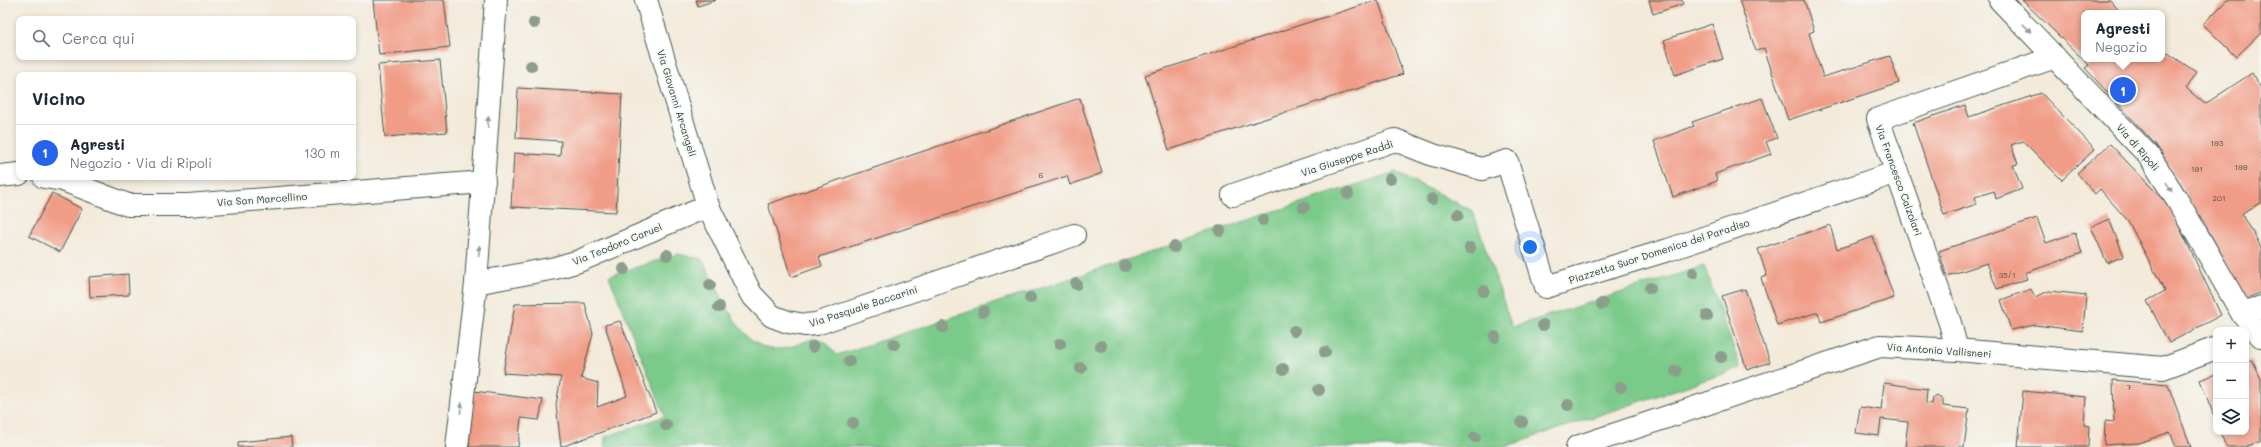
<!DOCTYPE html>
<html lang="it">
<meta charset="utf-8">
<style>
:root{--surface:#fff;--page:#f6f6f7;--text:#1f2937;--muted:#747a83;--line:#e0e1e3;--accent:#2563eb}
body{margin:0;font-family:Mali,sans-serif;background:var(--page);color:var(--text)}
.controls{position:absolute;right:12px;bottom:12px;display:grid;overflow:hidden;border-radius:8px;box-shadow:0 2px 6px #0003}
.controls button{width:36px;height:36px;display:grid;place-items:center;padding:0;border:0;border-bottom:1px solid var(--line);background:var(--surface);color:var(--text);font:20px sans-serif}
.you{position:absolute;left:1530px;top:247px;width:14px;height:14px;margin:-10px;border:3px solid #fff;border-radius:50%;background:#1a73e8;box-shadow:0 0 0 6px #1a73e833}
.badge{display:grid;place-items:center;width:26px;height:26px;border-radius:50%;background:var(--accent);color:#fff;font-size:13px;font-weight:700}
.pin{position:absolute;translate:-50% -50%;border:2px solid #fff;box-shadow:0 1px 4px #0006}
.popup{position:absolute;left:2081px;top:10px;width:84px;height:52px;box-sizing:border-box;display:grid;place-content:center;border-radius:8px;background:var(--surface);filter:drop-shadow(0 1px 3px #0005);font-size:13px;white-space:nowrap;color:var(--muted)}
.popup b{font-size:15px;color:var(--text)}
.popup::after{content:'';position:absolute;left:50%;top:100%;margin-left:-8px;border:8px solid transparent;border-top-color:var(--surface)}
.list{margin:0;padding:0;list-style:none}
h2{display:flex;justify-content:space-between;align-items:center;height:52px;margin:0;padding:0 16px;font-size:17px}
h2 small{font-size:13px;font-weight:400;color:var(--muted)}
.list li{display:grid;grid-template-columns:26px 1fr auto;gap:12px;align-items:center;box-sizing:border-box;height:56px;padding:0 16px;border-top:1px solid var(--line)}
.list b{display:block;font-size:15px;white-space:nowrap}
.list p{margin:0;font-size:13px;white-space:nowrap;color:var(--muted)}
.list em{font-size:13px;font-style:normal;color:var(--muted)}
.icon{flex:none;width:22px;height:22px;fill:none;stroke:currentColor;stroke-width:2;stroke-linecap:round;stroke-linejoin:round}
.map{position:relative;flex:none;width:2261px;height:447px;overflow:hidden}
.search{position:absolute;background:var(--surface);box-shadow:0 2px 6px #0003;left:16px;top:16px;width:340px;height:44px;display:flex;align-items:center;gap:10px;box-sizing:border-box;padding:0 14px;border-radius:8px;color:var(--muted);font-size:15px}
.panel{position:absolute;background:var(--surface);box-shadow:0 2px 6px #0003;left:16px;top:72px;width:340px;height:108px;border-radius:8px}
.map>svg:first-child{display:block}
.green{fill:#7aca8a;stroke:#4c845f}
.building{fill:#f19c87}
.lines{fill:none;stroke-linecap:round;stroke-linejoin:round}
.minor-casing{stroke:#3f574d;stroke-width:24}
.minor{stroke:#fff;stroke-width:22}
.tree{fill:#8b9e8b}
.oneway{fill:#8f9e9a}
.labels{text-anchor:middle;stroke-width:3.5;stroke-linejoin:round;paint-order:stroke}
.number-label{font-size:8px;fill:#545549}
.street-label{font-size:10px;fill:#1f3d34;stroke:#f6f6f2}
</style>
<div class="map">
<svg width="2261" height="447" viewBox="0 0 2261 447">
<rect width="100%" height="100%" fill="#f6f6f2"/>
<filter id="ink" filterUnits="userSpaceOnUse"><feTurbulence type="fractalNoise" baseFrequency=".025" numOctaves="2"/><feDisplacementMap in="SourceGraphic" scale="8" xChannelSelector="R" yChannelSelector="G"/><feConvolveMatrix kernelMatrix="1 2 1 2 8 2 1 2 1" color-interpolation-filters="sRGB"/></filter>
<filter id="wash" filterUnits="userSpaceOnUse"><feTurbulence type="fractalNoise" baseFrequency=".012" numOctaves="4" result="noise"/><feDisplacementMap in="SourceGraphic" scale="16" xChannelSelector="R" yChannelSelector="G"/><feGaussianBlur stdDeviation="0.9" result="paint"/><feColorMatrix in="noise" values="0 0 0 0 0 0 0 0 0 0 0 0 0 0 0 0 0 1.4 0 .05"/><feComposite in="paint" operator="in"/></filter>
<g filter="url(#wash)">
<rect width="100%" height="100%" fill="#f3eada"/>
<path class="green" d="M1395 172 1473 211 1512 327 1704 266 1741 368 1504 447H604L605 437 665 416 609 276 678 254 702 259C719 286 739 352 778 349 790 349 804 341 816 338L826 342 837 355Z"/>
<g id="blocks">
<g class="building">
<path d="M373 0H444L450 47 379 55Z"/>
<path d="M696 0H716L698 6Z"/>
<path d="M1378 0 1403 74 1169 150 1145 75Z"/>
<path d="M1649 0H1682L1683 4 1653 14Z"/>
<path d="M1739 0H1804L1814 31 1809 33 1823 77 1890 56 1899 83 1788 120 1764 48 1756 51Z"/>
<path d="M2022 0H2110L2121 13H2084V59H2162V49L2196 72 2186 88 2205 104 2252 73 2261 88V203L2242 213 2261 247V292L2246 299 2209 232 2156 145 2085 68 2089 65Z"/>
<path d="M2227 0H2261V33L2236 57 2203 24Z"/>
<path d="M1712 24 1723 59 1675 75 1664 40Z"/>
<path d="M440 60 447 132 385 137 378 65Z"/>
<path d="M518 88 622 94 616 212 511 207 514 153 560 156 561 141 516 138Z"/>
<path d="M2041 93 2095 149 2062 180 2023 141 2011 145 2018 164 2013 165 2022 189 1996 199 1994 191 1975 197 1977 204 1944 215 1913 123 1965 105 1969 117Z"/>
<path d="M1080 98 1102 173 1070 185 1067 176 819 257 822 266 791 277 768 204Z"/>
<path d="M1762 98 1777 138 1766 142 1771 154 1715 174 1717 181 1673 197 1654 141 1694 126 1692 122Z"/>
<path d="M2110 144 2170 207 2221 315 2169 343 2147 301 2165 291 2128 221 2100 189 2095 194 2077 173Z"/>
<path d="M52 193 82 209 60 252 29 236Z"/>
<path d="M2037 218 2046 243 2075 233 2082 253 2025 273 2027 279 1997 289 1987 263 1947 276 1939 251Z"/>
<path d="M2109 219 2124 256 2107 263 2091 227Z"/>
<path d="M1830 225 1837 249 1873 237 1894 298 1821 322 1818 312 1777 325 1761 278 1767 276 1758 249Z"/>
<path d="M128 274 129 295 90 297 89 277Z"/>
<path d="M1745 289 1770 362 1747 370 1722 296Z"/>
<path d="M2031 289 2035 297 2049 291 2086 295 2083 331 2035 325 2011 330 2001 300Z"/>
<path d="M585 303 593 334 581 378 598 383 597 407 627 396 605 325 620 321 656 412 561 447 556 405 561 377 503 373 515 304Z"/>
<path d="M2252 360 2261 379V441L2245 447H2226L2220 432H2246V362Z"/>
<path d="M2216 374V421L2200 380Z"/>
<path d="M2113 380 2168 385 2191 447H2176L2170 432 2139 443 2104 445 2105 421 2114 422Z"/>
<path d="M1884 383 1927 389 1926 403 1932 404 1933 397 1937 395 1943 399V406L1969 409 1964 447H1905L1908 422 1881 419 1879 436 1856 433 1860 407 1881 410Z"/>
<path d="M474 391 543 400 539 420 521 418 518 447H469Z"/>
<path d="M2023 391 2086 397 2084 425 2089 426 2088 447H2018Z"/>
<path d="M291 437 292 447H238V442Z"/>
</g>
</g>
</g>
<g filter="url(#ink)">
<use href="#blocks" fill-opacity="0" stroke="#3f574d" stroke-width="1"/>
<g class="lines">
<defs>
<g id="minor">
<path d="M646 0 708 206 751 294 772 316 788 322 805 325 816 324 1074 235"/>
<path d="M2000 0 2150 157 2179 203 2243 315 2261 336"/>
<path d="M0 176 19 174"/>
<path d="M44 177 63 180 128 205H188L484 182"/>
<path d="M1233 195 1395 140 1433 155 1482 169 1507 161 1546 287 1668 250 1897 172"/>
<path d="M476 283 555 268 579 261 708 206"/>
<path d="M2243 315 2261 307"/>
<path d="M1957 350 1950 323 1878 119 2055 57"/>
<path d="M457 447 476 283 496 0"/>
<path d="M1577 447 1880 346 1957 350 2163 368 2216 348"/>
</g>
</defs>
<use href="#minor" class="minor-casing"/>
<use href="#minor" class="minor"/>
</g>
<g class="tree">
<circle cx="534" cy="23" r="6"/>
<circle cx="531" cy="66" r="6"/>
<circle cx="1390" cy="179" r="6"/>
<circle cx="1348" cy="194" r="6"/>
<circle cx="1432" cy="199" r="6"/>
<circle cx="1304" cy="207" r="6"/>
<circle cx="1458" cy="215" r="6"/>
<circle cx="1263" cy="220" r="6"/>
<circle cx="1220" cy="231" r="6"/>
<circle cx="1174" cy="247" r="6"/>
<circle cx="1470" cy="248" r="6"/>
<circle cx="667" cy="255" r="6"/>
<circle cx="1125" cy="266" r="6"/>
<circle cx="624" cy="269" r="6"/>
<circle cx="1693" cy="273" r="6"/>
<circle cx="1076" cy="284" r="6"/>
<circle cx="710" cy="285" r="6"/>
<circle cx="1650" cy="288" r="6"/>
<circle cx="1484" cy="291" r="6"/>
<circle cx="1030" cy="298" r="6"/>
<circle cx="1602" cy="304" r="6"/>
<circle cx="719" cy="307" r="6"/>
<circle cx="983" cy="312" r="6"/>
<circle cx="1707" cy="316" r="6"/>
<circle cx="1543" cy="325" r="6"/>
<circle cx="943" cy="327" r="6"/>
<circle cx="1294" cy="331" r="6"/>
<circle cx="1495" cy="337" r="6"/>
<circle cx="894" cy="344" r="6"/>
<circle cx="1060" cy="344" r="6"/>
<circle cx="1101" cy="346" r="6"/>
<circle cx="813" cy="347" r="6"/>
<circle cx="1325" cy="352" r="6"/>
<circle cx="1721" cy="357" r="6"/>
<circle cx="849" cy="361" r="6"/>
<circle cx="1081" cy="368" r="6"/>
<circle cx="1283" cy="369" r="6"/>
<circle cx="1676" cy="371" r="6"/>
<circle cx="1621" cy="387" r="6"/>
<circle cx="1319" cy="390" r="6"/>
<circle cx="1568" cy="405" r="6"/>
<circle cx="1522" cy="422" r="6"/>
<circle cx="853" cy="423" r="6"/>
<circle cx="666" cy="425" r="6"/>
<circle cx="1475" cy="437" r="6"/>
</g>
<defs><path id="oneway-solid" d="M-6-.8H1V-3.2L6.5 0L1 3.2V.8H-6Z"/></defs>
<g class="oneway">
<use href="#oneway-solid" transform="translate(2027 28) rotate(46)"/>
<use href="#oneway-solid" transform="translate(488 122) rotate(-86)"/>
<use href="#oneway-solid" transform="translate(2169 187) rotate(59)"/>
<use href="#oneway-solid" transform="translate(479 251) rotate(-86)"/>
<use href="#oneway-solid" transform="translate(461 408) rotate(-83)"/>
</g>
</g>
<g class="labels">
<g class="number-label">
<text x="2217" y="146">193</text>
<text x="2241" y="170">199</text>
<text x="2197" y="172">191</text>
<text x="1041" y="178">6</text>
<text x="2219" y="201">201</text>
<text x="2007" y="278">35/1</text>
<text x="2129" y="390">7</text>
</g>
<g class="street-label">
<text transform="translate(677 103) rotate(73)" y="4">Via Giovanni Arcangeli</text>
<text transform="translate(2138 147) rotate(49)" y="4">Via di Ripoli</text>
<text transform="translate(1347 158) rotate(-18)" y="4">Via Giuseppe Raddi</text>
<text transform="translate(1899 180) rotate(70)" y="4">Via Francesco Calzolari</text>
<text transform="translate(262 199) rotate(-4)" y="4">Via San Marcellino</text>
<text transform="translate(617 244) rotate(-22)" y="4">Via Teodoro Caruel</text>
<text transform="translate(1659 251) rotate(-18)" y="4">Piazzetta Suor Domenica del Paradiso</text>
<text transform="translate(863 306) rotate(-18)" y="4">Via Pasquale Baccarini</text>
<text transform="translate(1939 350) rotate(4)" y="4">Via Antonio Vallisneri</text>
</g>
</g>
</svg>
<div class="controls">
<button>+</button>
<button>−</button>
<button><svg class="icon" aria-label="layers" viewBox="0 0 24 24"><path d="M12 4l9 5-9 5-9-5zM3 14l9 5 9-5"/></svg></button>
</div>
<div class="you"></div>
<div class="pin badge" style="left:2123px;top:90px">1</div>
<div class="popup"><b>Agresti</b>Negozio</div>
<div class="search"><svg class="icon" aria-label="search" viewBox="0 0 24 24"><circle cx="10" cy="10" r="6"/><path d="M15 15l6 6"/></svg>Cerca qui</div>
<section class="panel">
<h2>Vicino<small></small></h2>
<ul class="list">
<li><span class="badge">1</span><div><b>Agresti</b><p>Negozio · Via di Ripoli</p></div><em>130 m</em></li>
</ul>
</section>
</div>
